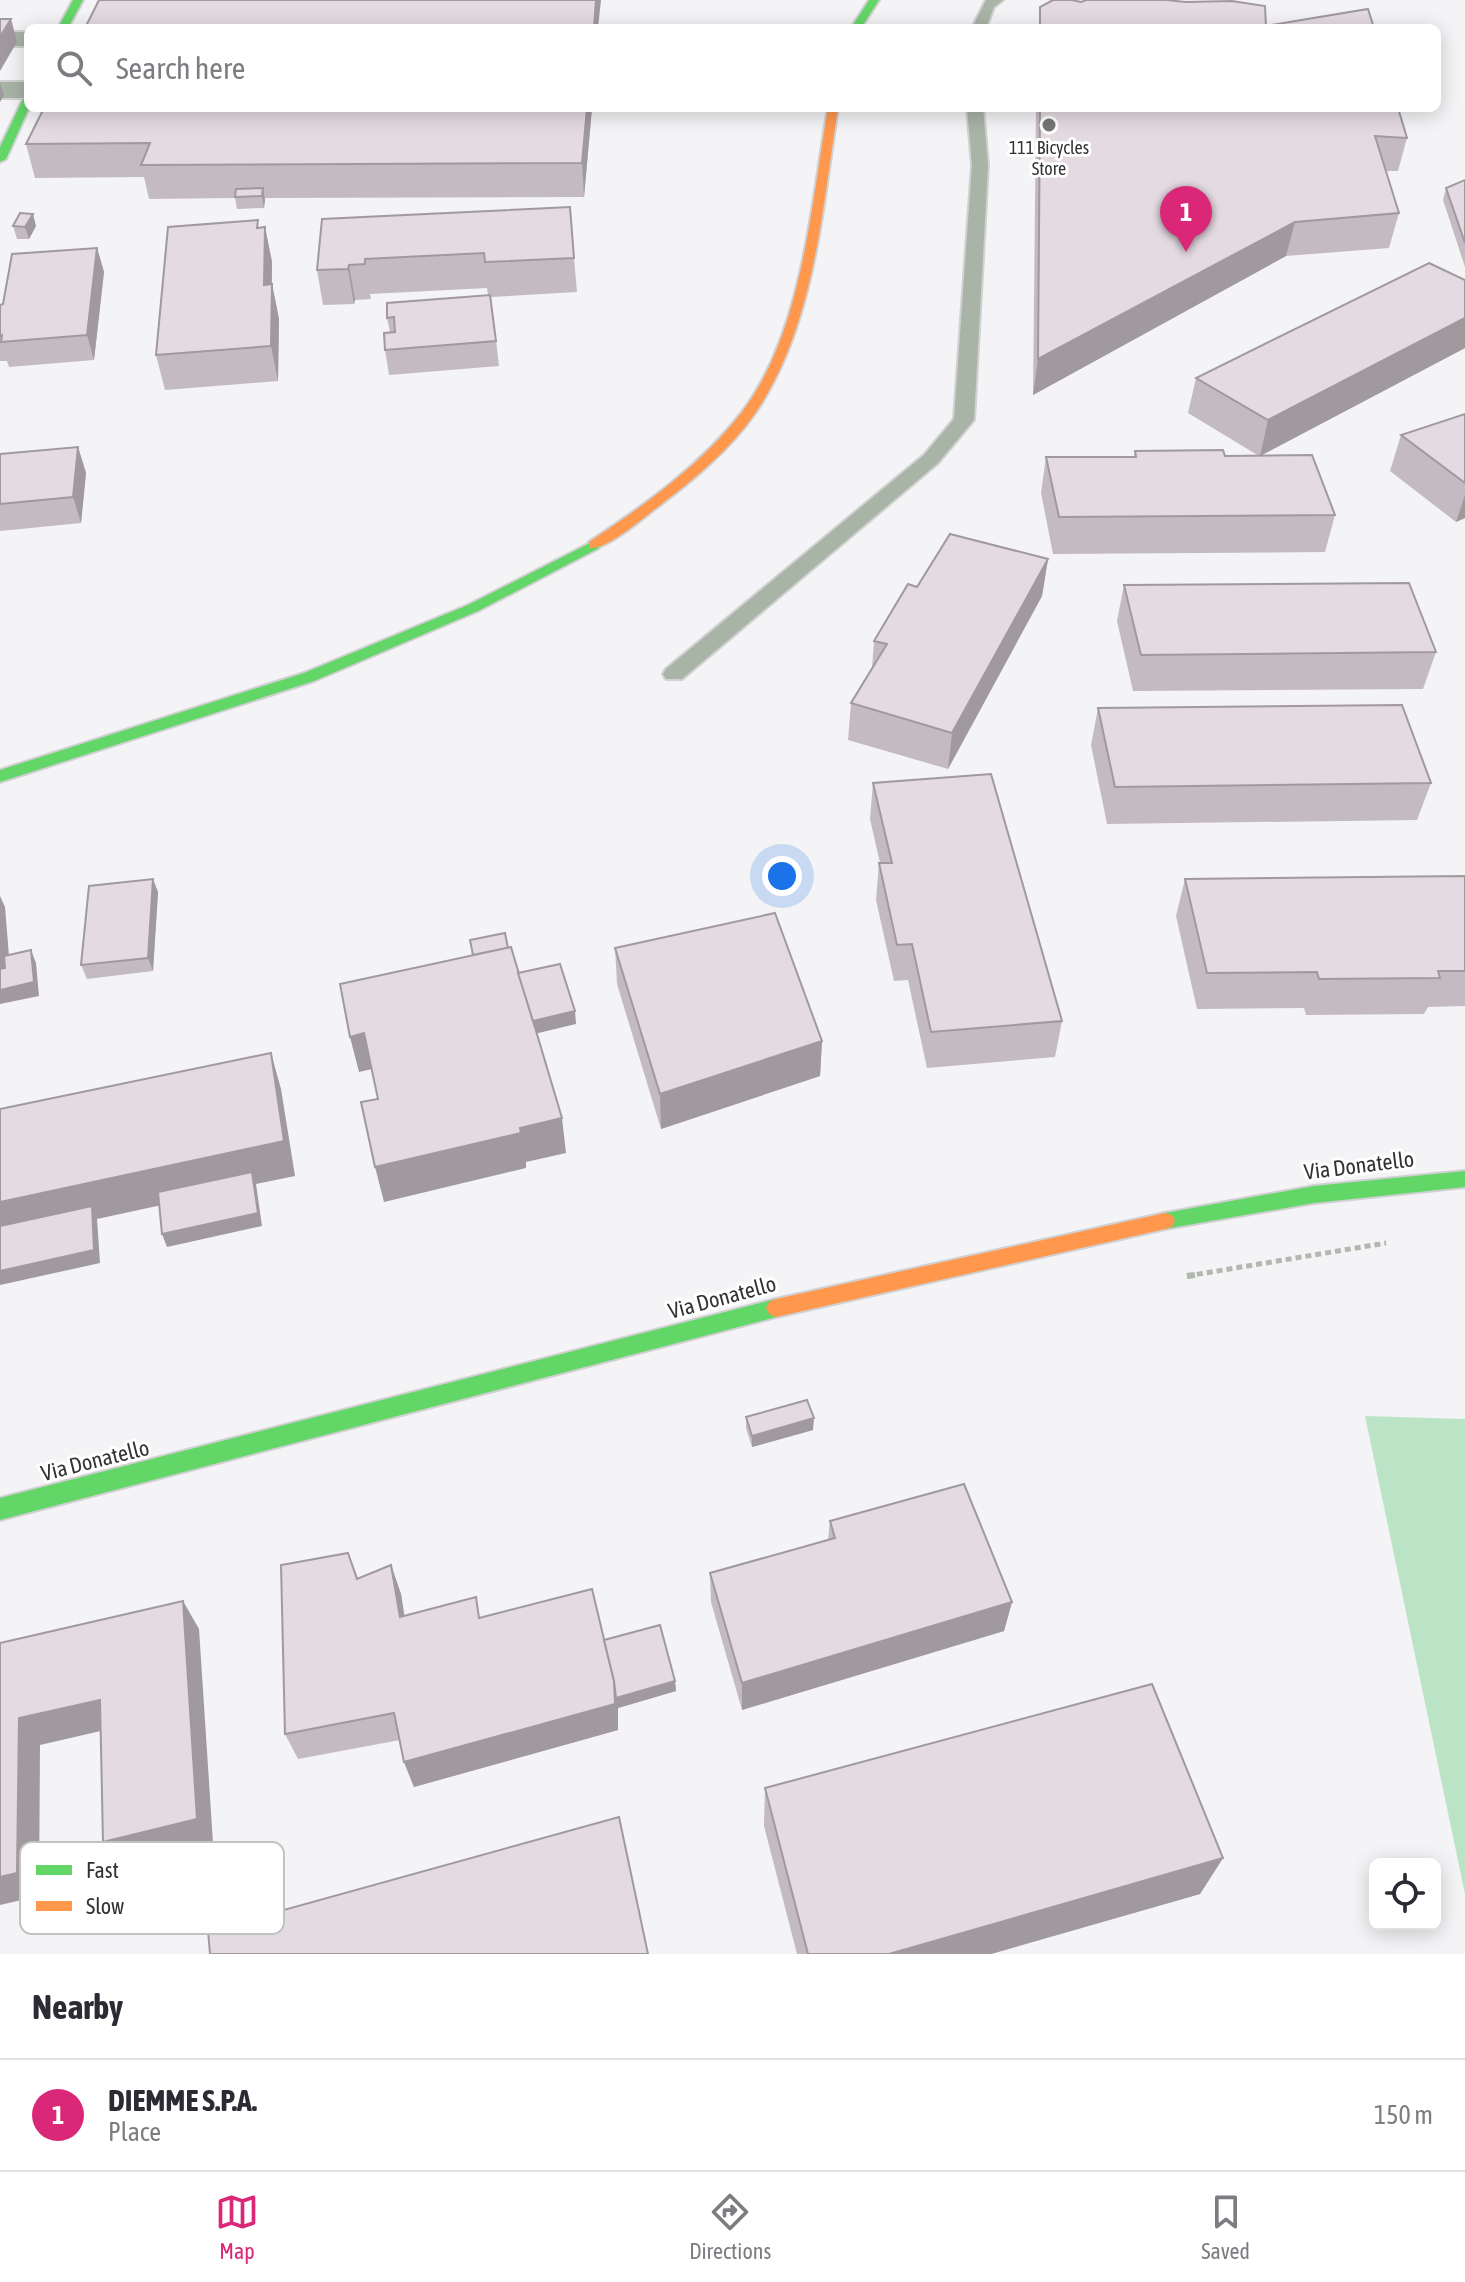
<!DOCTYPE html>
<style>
:root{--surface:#fff;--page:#f7f7f7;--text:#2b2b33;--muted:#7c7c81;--line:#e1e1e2;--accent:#db2777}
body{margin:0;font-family:"Asap Condensed",sans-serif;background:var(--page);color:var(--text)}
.controls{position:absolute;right:24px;bottom:24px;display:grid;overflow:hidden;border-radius:12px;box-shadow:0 4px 20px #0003}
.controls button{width:72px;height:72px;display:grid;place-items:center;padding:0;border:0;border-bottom:2px solid var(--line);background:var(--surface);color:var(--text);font:40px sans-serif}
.you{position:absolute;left:782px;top:876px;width:28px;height:28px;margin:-20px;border:6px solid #fff;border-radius:50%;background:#1a73e8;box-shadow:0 0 0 12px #1a73e833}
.badge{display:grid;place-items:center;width:52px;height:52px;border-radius:50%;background:var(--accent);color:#fff;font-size:26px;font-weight:700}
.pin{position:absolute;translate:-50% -66px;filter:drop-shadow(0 2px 4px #0008)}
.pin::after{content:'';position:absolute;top:42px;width:28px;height:24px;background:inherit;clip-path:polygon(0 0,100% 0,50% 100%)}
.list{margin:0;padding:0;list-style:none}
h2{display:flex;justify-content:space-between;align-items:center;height:104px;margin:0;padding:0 32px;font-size:34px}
h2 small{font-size:26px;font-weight:400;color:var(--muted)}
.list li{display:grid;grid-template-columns:52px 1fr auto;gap:24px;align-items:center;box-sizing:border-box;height:112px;padding:0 32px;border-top:2px solid var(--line)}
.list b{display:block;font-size:30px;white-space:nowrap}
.list p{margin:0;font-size:26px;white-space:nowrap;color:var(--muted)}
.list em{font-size:26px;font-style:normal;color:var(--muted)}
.icon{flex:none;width:44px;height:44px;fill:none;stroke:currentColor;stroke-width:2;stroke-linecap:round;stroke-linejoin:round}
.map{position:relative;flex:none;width:1465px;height:1954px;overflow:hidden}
.search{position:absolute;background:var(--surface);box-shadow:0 4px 20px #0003;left:24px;right:24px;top:24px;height:88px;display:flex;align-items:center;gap:20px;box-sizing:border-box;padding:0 28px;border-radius:12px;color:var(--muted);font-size:30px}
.sheet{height:216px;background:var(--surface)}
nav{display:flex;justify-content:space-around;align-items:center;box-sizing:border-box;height:112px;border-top:2px solid var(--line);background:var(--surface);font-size:22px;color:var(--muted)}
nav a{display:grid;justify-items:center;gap:4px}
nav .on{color:var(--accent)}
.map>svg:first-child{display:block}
.green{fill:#bbe4c7}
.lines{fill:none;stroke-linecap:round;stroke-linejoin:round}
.lane-casing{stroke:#d1d0d2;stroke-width:4}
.street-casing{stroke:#d1d0d2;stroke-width:4}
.fast-casing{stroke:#d1d0d2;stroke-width:4}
.slow-casing{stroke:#d1d0d2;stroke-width:4}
.path-far1{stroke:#b2b8af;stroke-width:5;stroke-dasharray:6 4;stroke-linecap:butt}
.path{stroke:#b2b8af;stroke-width:6;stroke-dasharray:8 5;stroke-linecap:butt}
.lane{fill:#a8b4a5;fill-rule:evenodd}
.street{fill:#a8b4a5;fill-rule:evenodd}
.fast{fill:#63d668;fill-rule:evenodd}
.slow{fill:#ff974d;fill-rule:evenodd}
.wall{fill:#c4bbc2}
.shaded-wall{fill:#a0999e}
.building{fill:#e4dae1;stroke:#a0999e;stroke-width:2}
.poi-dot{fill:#777677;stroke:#fff;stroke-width:3}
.labels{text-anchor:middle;stroke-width:6;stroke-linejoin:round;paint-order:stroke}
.far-poi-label{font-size:18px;fill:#333233;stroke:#fff}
.street-label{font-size:22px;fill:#333233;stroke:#fff}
.key{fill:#fff;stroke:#c2c2c2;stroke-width:2}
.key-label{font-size:22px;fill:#333233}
</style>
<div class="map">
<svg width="1465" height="1954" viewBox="0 0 1465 1954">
<rect width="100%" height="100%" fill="#f4f3f5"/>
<path class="green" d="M1365 1416 1465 1419V1894Z"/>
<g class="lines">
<defs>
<g id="lane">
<path d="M986 0H1003L994 7 986 28H972Z"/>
<path d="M967 108H983L988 165 974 420 938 463 682 679H666L663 674 666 669 924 455 954 419 972 165Z"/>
</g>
<g id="street">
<rect x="0" y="32" width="28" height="14"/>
<rect x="0" y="82" width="28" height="16"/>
</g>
<g id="fast">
<path d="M73 0H83L68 28H58Z"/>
<path d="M869 0H879L861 28H851Z"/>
<path d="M28 96 29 108 6 159 0 162V147L23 99Z"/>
<path d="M594 541 599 542V548L478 611 314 681 0 782V770L304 673 468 605Z"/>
<path d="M1465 1171V1187L1314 1203 1165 1229 1158 1227 1155 1221 1158 1215 1165 1213 1314 1186Z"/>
<path d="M776 1299 783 1302 786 1308 783 1314 776 1317 0 1520V1498Z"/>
</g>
<g id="slow">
<path d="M828 108H838C822 209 815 324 756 412 730 450 692 481 655 509 642 519 605 551 589 548V542C645 505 701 465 742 412 803 332 811 204 828 108Z"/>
<path d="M1165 1213 1172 1215 1175 1221 1172 1227 1165 1229 776 1317 769 1314 766 1308 769 1302 776 1299Z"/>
</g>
</defs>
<use href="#lane" class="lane-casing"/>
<use href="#street" class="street-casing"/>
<use href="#fast" class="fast-casing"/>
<use href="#slow" class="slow-casing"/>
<path class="path-far1" d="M1187 1276 1386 1243"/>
<path class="path" d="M1187 1276 1195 1275"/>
<use href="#lane" class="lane"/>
<use href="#street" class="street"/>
<use href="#fast" class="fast"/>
<use href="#slow" class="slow"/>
</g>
<g class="wall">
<path d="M44 108H592L584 197 265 198 264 208 237 209 235 198 149 199 144 177 35 178 26 144Z"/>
<path d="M1036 108H1398L1407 138 1398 171H1385L1399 213 1389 248 1286 256 1033 395Z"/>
<path d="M1465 180V267L1443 200 1446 188Z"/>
<path d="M322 219 574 258 577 292 491 297 499 366 389 375 385 350 390 332 387 318 488 296 487 288 370 294 371 299 355 300 354 304 323 305 317 270Z"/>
<path d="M13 226H36L29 239H17Z"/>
<path d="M265 227 272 262V284L279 319 278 381 165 390 156 355 259 228Z"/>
<path d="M97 248 104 272 94 360 9 367 7 361H0V305L3 304Z"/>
<path d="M1465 280V348L1260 456 1335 515 1325 552 1053 554 1041 493 1046 457H1134L1135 451 1225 456H1259L1188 413 1196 378Z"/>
<path d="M1465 414V518L1456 522 1390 471 1401 435Z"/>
<path d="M78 447 86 473 81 523 0 531V454Z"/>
<path d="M1048 559 1042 596 948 769 848 740 851 703 872 668 874 641 917 587Z"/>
<path d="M1124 585 1436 652 1423 689 1133 691 1117 621Z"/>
<path d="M1098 708 1431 783 1417 820 1107 824 1091 745Z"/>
<path d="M873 783 1062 1021 1055 1057 927 1068 908 980 894 981 876 900 879 863H880L870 819Z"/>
<path d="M1465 876V1006L1428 1007 1424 1014 1306 1015 1304 1008 1197 1009 1176 916 1185 879Z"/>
<path d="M158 892 153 971 87 979 81 965Z"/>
<path d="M615 948 822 1041 820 1076 661 1129 617 984Z"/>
<path d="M746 1417 813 1430 752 1447 746 1428Z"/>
<path d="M830 1521 1012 1602 1004 1631 742 1710 711 1602 710 1573 828 1540Z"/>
<path d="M348 1553 358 1578 391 1565 401 1594 404 1616 481 1618 604 1640 675 1681 676 1691 618 1708V1730L414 1787 404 1762 400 1740 298 1759 285 1734Z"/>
<path d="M765 1788 1223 1858 1200 1894 991 1954H797L764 1826Z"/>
</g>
<g class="shaded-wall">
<path d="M596 0H601L598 28H594Z"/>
<path d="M11 19 17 42 0 71V37Z"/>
<path d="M0 83 4 95 0 102Z"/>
<path d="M587 108H592L584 197 582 163Z"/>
<path d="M263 188 265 200 264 208 262 196Z"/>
<path d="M33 214 36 226 29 239 25 227Z"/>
<path d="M1295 222 1286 256 1033 395 1038 359Z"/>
<path d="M265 227 272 262 271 320 264 285Z"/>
<path d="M97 248 104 272 94 360 87 335Z"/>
<path d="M349 265 355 300 354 304 348 269Z"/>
<path d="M272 284 279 319 278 381 271 346Z"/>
<path d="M1465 318V348L1260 456 1268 420Z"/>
<path d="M78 447 86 473 81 523 73 497Z"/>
<path d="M1465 495V518L1456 522Z"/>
<path d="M1048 559 1042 596 948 769 952 733Z"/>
<path d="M153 879 158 892 153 971 148 958Z"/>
<path d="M0 896 5 907 11 981 0 983Z"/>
<path d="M31 950 36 963 39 996 0 1004V990Z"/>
<path d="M575 1011 576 1024 530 1035 529 1022Z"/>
<path d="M364 1033 372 1069 359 1072 350 1037Z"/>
<path d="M822 1041 820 1076 661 1129 660 1094Z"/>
<path d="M271 1053 281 1089 295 1176 256 1184 262 1226 167 1247 162 1234 254 1185 97 1219 100 1263 0 1285V1202Z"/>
<path d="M562 1118 566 1153 526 1162V1168L384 1202 375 1167 520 1128Z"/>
<path d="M814 1418 813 1430 752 1447V1436Z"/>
<path d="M391 1565 401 1594 409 1645 400 1617Z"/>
<path d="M183 1601 199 1629 213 1843 122 1865 103 1842Z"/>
<path d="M1012 1602 1004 1631 742 1710V1683Z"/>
<path d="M614 1681H675L676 1691 618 1708V1730L414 1787 404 1762Z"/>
<path d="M100 1700 118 1727 40 1745 39 1896 0 1905V1877L19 1718Z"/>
<path d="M1223 1858 1200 1894 991 1954H889Z"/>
</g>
<g class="building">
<path d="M99 0H596L594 28H85Z"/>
<path d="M1053 0H1072L1081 2 1086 0H1166L1186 2 1232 1 1265 6 1266 26 1368 9 1374 28H1040V7Z"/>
<path d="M0 19H11L0 37Z"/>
<path d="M44 108H587L582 163 141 165 150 143 26 144Z"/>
<path d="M1040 108H1398L1407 138 1375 136 1399 213 1295 222 1038 359Z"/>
<path d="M1465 180V243L1446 188Z"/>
<path d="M263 188 262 196 235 197 236 189Z"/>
<path d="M570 207 574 258 485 262 484 253 365 259V264L349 265 348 269 317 270 322 219Z"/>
<path d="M20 213 33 214 25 227 13 226Z"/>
<path d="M258 220 257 228 265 227 264 285 272 284 271 346 156 355 168 227Z"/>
<path d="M97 248 87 335 1 342 2 335 0 336V305L3 304 12 254Z"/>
<path d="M1429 263 1465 280V318L1268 420 1196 378Z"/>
<path d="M490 295 496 341 385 350 384 333 395 332 394 317 387 318V303Z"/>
<path d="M1465 414V483L1401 435Z"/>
<path d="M78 447 73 497 0 504V454Z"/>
<path d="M1223 450 1225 456 1312 455 1335 515 1059 517 1046 457H1136L1135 451Z"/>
<path d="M950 534 1048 559 952 733 851 703 887 644 874 641 908 584 917 587Z"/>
<path d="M1409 583 1436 652 1141 655 1124 585Z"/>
<path d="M1402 705 1431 783 1115 787 1098 708Z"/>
<path d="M991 774 1062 1021 931 1032 912 944 897 945 879 863H892L873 783Z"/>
<path d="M1465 876V971H1438L1440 978 1319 979 1317 972 1207 973 1185 879Z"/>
<path d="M153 879 148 958 81 965 89 886Z"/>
<path d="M775 913 822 1041 660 1094 615 948Z"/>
<path d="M505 933 508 948 473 955 470 940Z"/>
<path d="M511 947 562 1118 520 1128 521 1133 375 1167 361 1102 378 1099 364 1033 350 1037 340 984Z"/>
<path d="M31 950 34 982 0 990V969L5 968 4 956Z"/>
<path d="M560 964 575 1011 533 1021 518 973Z"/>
<path d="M271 1053 284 1141 0 1202V1109Z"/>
<path d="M252 1172 258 1213 162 1234 158 1192Z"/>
<path d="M92 1206 94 1250 0 1271V1226Z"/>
<path d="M807 1400 814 1418 752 1436 746 1417Z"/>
<path d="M964 1484 1012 1602 742 1683 710 1573 835 1538 830 1521Z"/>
<path d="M348 1553 357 1579 391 1565 400 1617 476 1597 479 1618 592 1589 614 1681 615 1704 404 1762 394 1713 285 1734 281 1565Z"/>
<path d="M183 1601 197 1819 103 1842 100 1700 19 1718 17 1873 0 1877V1643Z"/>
<path d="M660 1625 675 1681 616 1698 614 1681 604 1640Z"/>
<path d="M1152 1684 1223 1858 889 1954H808L765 1788Z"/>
<path d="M619 1817 648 1954H210L208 1931Z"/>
</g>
<circle class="poi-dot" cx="1049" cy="125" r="8"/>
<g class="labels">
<g class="far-poi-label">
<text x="1049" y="154">111 Bicycles<tspan x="1049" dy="21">Store</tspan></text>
</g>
<g class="street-label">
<text transform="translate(1359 1165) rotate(-7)" y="8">Via Donatello</text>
<text transform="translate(722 1297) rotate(-15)" y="8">Via Donatello</text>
<text transform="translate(95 1460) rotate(-14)" y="8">Via Donatello</text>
</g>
</g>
<rect x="20" y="1842" width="264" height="92" rx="12" class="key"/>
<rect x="36" y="1865" width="36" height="10" fill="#63d668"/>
<rect x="36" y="1901" width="36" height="10" fill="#ff974d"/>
<g class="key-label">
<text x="86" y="1878">Fast</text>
<text x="86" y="1914">Slow</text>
</g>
</svg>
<div class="controls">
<button><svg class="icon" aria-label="locate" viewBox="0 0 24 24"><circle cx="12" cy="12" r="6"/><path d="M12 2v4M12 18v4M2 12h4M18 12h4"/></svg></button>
</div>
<div class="you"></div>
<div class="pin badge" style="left:1186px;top:252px">1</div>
<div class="search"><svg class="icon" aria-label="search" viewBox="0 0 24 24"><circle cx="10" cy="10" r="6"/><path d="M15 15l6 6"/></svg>Search here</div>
</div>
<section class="sheet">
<h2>Nearby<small></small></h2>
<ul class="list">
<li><span class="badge">1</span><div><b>DIEMME S.P.A.</b><p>Place</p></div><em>150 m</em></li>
</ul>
</section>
<nav>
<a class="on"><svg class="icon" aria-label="map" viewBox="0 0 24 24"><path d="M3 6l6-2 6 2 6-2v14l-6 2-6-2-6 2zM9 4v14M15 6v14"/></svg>Map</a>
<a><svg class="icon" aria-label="directions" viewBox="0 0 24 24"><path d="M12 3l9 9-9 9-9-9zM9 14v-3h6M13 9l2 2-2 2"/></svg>Directions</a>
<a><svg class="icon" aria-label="saved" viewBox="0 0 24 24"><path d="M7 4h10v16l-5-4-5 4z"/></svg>Saved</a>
</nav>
